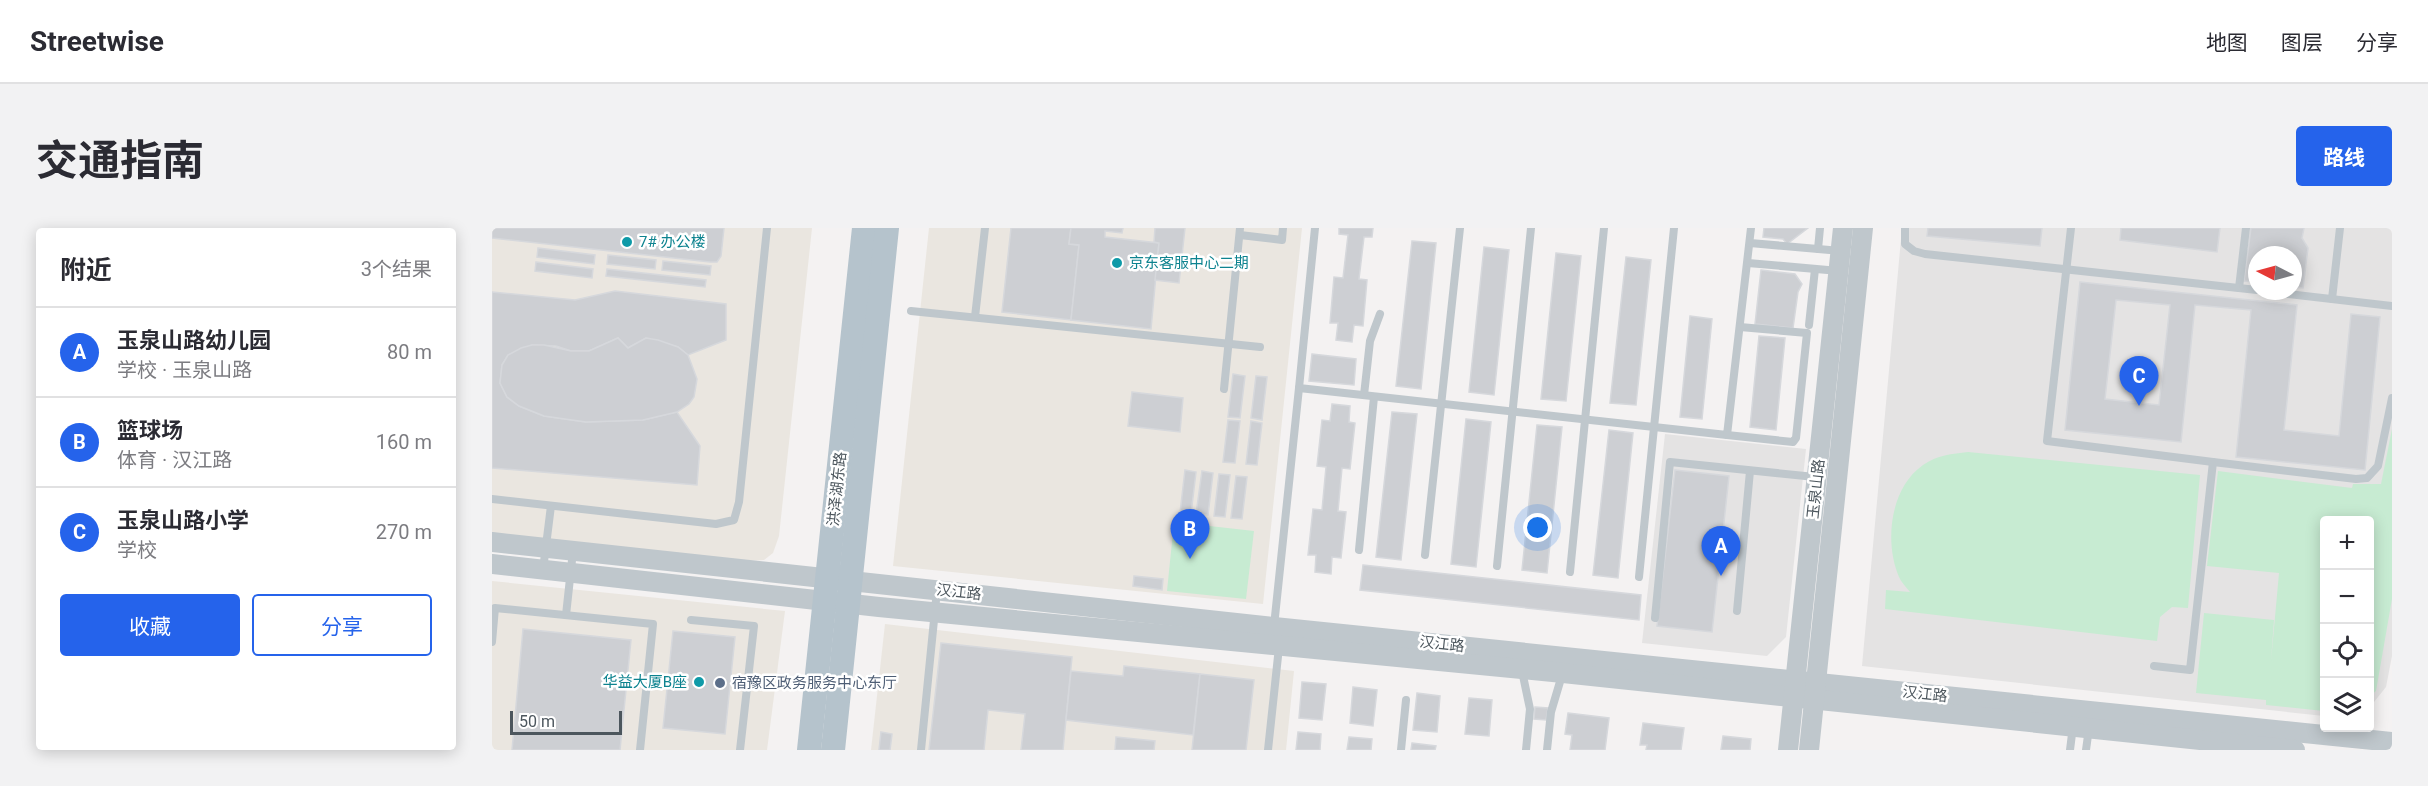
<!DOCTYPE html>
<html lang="zh">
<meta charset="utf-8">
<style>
:root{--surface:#fff;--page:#f2f2f3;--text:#2b2b33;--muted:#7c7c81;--line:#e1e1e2;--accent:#2563eb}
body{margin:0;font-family:Roboto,"Noto Sans SC",sans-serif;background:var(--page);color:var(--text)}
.controls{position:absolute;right:18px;bottom:18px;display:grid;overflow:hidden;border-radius:6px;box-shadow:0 3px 15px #0003}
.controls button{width:54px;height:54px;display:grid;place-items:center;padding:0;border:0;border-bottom:2px solid var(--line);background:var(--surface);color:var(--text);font:30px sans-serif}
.compass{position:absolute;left:1756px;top:18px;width:54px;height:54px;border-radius:50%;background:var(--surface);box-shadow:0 3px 15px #0003;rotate:276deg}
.scale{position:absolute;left:18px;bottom:15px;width:112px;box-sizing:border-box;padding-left:6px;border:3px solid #4c565d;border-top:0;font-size:16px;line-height:21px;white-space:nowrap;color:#4c565d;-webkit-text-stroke:4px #fff;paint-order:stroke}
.you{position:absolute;left:1046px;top:300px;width:21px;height:21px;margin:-15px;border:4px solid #fff;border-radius:50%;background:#1a73e8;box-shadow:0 0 0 9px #1a73e833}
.badge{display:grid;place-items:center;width:39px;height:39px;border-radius:50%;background:var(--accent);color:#fff;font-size:20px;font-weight:700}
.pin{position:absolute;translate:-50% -50px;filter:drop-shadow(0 2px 3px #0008)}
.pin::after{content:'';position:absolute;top:32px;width:21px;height:18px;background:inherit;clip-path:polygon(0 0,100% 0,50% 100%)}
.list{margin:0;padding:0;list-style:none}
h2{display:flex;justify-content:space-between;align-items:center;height:78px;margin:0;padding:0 24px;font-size:26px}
h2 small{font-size:20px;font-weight:400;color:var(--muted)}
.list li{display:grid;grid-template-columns:39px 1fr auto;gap:18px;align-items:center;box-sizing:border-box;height:90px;padding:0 24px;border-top:2px solid var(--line)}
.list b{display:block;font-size:22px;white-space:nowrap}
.list p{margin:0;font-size:20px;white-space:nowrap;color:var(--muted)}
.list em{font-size:20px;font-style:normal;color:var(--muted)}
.actions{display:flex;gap:12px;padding:18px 24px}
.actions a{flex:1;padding:14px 0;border:2px solid var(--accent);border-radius:6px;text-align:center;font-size:21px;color:var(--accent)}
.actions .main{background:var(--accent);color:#fff}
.icon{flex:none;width:33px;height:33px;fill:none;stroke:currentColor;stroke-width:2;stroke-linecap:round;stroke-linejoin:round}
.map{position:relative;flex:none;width:1900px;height:522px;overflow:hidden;border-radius:6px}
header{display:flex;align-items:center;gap:36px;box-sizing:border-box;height:84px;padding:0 30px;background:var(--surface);border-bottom:2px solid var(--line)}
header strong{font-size:28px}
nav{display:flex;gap:33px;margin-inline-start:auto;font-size:21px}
.intro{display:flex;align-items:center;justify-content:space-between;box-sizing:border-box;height:144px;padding:0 36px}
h1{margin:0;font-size:42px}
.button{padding:15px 27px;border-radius:6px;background:var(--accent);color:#fff;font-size:21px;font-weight:700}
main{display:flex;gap:36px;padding:0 36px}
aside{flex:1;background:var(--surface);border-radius:6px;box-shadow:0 3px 15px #0003}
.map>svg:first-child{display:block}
.commercial{fill:#eae6e0}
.education{fill:#e4e3e3;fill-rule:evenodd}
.green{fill:#c7ebd2}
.building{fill:#cdcfd3;stroke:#d6d8dc;stroke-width:1.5;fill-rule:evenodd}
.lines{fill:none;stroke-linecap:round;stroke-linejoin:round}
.service{stroke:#bfc7cc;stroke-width:8}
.tertiary{stroke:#bfc7cc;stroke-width:20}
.primary{stroke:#b5c3cc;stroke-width:24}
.culture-dot{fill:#0f9aa8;stroke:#fff;stroke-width:2}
.service-dot{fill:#5c6f8a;stroke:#fff;stroke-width:2}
.labels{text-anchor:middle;stroke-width:5;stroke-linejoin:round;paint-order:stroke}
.culture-label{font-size:15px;fill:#0d838f;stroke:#fff;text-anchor:start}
.street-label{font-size:15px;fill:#4c565d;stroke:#fff}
.service-label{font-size:15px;fill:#4e5e75;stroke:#fff;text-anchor:start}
</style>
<header>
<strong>Streetwise</strong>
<nav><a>地图</a><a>图层</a><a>分享</a></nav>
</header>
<div class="intro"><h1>交通指南</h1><a class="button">路线</a></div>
<main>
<aside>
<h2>附近<small>3个结果</small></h2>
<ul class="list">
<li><span class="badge">A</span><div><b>玉泉山路幼儿园</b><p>学校 · 玉泉山路</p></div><em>80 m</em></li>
<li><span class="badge">B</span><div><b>篮球场</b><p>体育 · 汉江路</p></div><em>160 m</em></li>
<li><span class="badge">C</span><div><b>玉泉山路小学</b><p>学校</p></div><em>270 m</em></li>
</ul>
<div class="actions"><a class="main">收藏</a><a>分享</a></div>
</aside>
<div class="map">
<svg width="1900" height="522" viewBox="0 0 1900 522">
<rect width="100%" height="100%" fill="#f4f2f2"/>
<g class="commercial">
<path d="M0 0H320L287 308 281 325 272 332 254 333 0 305Z"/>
<path d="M437 0H810L771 376 401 338Z"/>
<path d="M0 353 293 383 275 522H0Z"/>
<path d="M393 396 802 443 794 522H379Z"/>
</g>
<g class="education">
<path d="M1410 0H1900V428L1894 459 1878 479V292H1832V488L1370 438ZM1765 27H1801V63H1765Z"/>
<path d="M1173 206 1314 221 1294 409 1275 428 1150 415Z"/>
</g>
<g class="green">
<path d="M1900 201V371L1884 463 1878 468V292H1832V483L1774 477V472L1704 465 1712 385 1782 392 1779 433 1787 345 1715 338 1726 243 1860 260 1861 256H1889Z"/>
<path d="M1476 224 1708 247 1696 380 1680 379 1668 389 1665 413 1393 381 1394 362 1418 364C1414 359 1409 354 1407 349 1392 314 1398 260 1431 237 1445 227 1460 226 1476 224Z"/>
<path d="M682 294 762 303 754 371 675 363Z"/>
</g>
<g class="building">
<path d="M0 0H232L229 28 225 34H218L0 10Z"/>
<path d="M519 0H579L577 16 587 17 579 92 510 84Z"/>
<path d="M579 0H631L630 5 613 3V9L667 15 659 101 579 92 587 17 577 16Z"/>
<path d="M663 0H693L687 55 663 52 667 15 662 14Z"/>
<path d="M847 0H881L880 9H872L867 51 875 52 871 98 862 97 860 114 844 112 846 95H838L842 49 851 50 856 7 847 6Z"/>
<path d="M1272 0H1316L1295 16 1291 11 1271 9Z"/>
<path d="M1436 0H1550L1548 18 1435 8Z"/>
<path d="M1629 0H1728L1725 24 1628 12Z"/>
<path d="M1759 0H1812L1810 10 1816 20 1811 60 1801 59V27H1765V54L1752 53Z"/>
<path d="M920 13 944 15 929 161 904 158Z"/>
<path d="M992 19 1017 22 1002 167 977 164Z"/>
<path d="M46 20 103 27 102 36 45 29Z"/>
<path d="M1064 25 1089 28 1074 173 1049 171Z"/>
<path d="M116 27 164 32 163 41 115 36Z"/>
<path d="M1134 29 1159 32 1144 177 1118 175Z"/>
<path d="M171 33 219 38 218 47 170 42Z"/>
<path d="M44 34 101 41 100 50 43 43Z"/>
<path d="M115 41 214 52 213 59 114 48Z"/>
<path d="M1269 42 1303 46 1310 56 1306 64 1301 100 1263 96Z"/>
<path d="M1588 54 1805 77 1792 202 1847 208 1859 86 1888 89 1873 242 1744 229 1759 82 1703 77 1689 214 1573 202ZM1624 72 1678 77 1667 177 1613 171Z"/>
<path d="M123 63 234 76V112L196 127 186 119 154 110 136 120 126 110 97 123H79L64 118 40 117 16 127 10 137 8 155 15 169 27 178 52 188 94 194 151 192 185 184 208 218 205 257 0 240V64L83 72Z"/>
<path d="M1198 88 1220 91 1210 191 1188 189Z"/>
<path d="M1267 108 1293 110 1284 202 1258 199Z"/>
<path d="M126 110 136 120 154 110 166 112 186 119 196 127 205 151 202 169 197 176 185 184 151 192 94 194 52 188 27 178 15 169 8 155 10 137 16 127 29 120 40 117H52L79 123H97Z"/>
<path d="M820 126 864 131 862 157 817 153Z"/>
<path d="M741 146 753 148 748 190 736 189Z"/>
<path d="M764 148 775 149 770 192 759 190Z"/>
<path d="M640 164 691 170 688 204 636 198Z"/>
<path d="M840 176 858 178 857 194 863 195 858 241 850 240 846 283 854 284 849 330 840 329 839 346 823 344 824 327H816L821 281 830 282 834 239 825 238 830 192 838 193Z"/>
<path d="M900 184 925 186 909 332 884 329Z"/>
<path d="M974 191 999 194 984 339 959 336Z"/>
<path d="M736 192 748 193 743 235 731 234Z"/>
<path d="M759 193 770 195 765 237 754 236Z"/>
<path d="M1045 197 1070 199 1055 345 1030 342Z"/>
<path d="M1117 202 1141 205 1126 350 1101 347Z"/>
<path d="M693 242 704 244 699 286 688 285Z"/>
<path d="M1183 242 1237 248 1220 404 1165 398Z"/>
<path d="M710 243 721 245 716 287 704 286Z"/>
<path d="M727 246 738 247 733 289 722 288Z"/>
<path d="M744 248 755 249 750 291 739 290Z"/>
<path d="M871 337 1149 367 1147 392 868 362Z"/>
<path d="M642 348 671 351 670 362 641 358Z"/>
<path d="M31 401 139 412 128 522H20Z"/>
<path d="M181 403 243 409 233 506 171 500Z"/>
<path d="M449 415 580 429 571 522H529L533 486 496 482 492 522H437Z"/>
<path d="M632 438 708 446 701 507 574 492 579 443 631 448Z"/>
<path d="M708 446 762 452 754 522H700Z"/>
<path d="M810 454 834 456 830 492 807 490Z"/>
<path d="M861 459 885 462 881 498 858 495Z"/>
<path d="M925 465 948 468 945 504 921 502Z"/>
<path d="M977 470 1000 472 997 508 973 506Z"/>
<path d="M1043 479 1056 480 1054 492 1042 491Z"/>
<path d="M1076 485 1117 490 1113 522H1078L1080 507 1073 506Z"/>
<path d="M1151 495 1192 500 1189 522H1154L1155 517H1148Z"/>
<path d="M389 504 400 506 398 522H387Z"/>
<path d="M806 504 829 506 828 522H804Z"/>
<path d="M1231 508 1259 511 1258 522H1229Z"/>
<path d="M624 509 663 513 662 522H623Z"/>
<path d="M857 509 880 511 879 522H855Z"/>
<path d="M920 515 944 518 943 522H919Z"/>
</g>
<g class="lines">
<g class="service">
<path d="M823 0 807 160 1235 207 1259 0"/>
<path d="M1413 0V16L1422 23 1433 26 1765 62"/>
<path d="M1579 0 1555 213 1721 234"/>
<path d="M748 7 790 12 791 0"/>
<path d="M1258 15 1349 23"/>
<path d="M1326 21 1328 0"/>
<path d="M1256 35 1347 43"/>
<path d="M1747 60 1754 0"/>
<path d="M1771 63 1900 78"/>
<path d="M1840 71 1848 0"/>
<path d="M419 83 768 119"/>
<path d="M483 89 493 0"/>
<path d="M1317 97 1323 41"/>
<path d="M732 161 748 0"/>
<path d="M872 167 878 113 888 86"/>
<path d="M1235 207 1301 214 1304 210 1315 105 1248 99"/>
<path d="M0 271 224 296 242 292 247 274 275 0"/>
<path d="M867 322 882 169"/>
<path d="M933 327 968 0"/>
<path d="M1005 338 1039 0"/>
<path d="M51 342 59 278"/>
<path d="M1078 344 1112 0"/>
<path d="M1147 349 1182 0"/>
<path d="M1245 383 1258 243"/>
<path d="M74 387 81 323"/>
<path d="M1163 390 1178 234 1323 249"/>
<path d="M199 392 262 398 248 522"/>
<path d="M782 398 807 160"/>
<path d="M0 414 3 380 161 396 148 522"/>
<path d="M1662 438 1698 442 1721 234 1864 251 1875 250 1886 238 1900 170"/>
<path d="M1030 443 1038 481 1034 522"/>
<path d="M429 522 445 362"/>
<path d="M776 522 787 419"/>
<path d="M909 522 914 472"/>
<path d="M1055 522 1059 484 1070 447"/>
<path d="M1578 522 1581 498"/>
<path d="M1594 522 1597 500"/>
</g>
<g class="tertiary">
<path d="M0 314 782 399 1900 514"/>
<path d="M0 336 387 379 1071 445 1803 522"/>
<path d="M1296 522 1351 0"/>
<path d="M1317 522 1371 0"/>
</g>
<g class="primary">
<path d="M317 522 372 0"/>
<path d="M341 522 395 0"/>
</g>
</g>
<g class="culture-dot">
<circle cx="135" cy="14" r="6"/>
<circle cx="625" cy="35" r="6"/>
<circle cx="207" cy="454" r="6"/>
</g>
<circle class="service-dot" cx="228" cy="455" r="6"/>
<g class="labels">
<g class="culture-label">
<text x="147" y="19">7# 办公楼</text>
<text x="637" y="40">京东客服中心二期</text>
<text x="195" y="459" text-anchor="end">华益大厦B座</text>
</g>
<g class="street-label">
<text transform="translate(345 261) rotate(-84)" y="5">洪泽湖东路</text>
<text transform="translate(1324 261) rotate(-84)" y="5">玉泉山路</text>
<text transform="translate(467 364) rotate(6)" y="5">汉江路</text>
<text transform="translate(950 416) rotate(6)" y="5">汉江路</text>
<text transform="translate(1433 466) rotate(6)" y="5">汉江路</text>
</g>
<g class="service-label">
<text x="240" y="460">宿豫区政务服务中心东厅</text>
</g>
</g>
</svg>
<div class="controls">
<button>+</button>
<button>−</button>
<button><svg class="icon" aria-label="locate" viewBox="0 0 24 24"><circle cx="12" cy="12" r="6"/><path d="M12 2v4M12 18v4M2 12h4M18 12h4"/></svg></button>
<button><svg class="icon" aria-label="layers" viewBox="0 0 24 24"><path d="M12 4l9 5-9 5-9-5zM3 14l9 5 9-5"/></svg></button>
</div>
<svg class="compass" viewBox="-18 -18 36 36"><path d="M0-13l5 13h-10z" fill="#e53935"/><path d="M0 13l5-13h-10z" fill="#7c7c81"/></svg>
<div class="scale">50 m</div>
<div class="you"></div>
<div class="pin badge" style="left:1229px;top:348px">A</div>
<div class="pin badge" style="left:698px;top:331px">B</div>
<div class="pin badge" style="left:1647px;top:178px">C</div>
</div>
</main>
